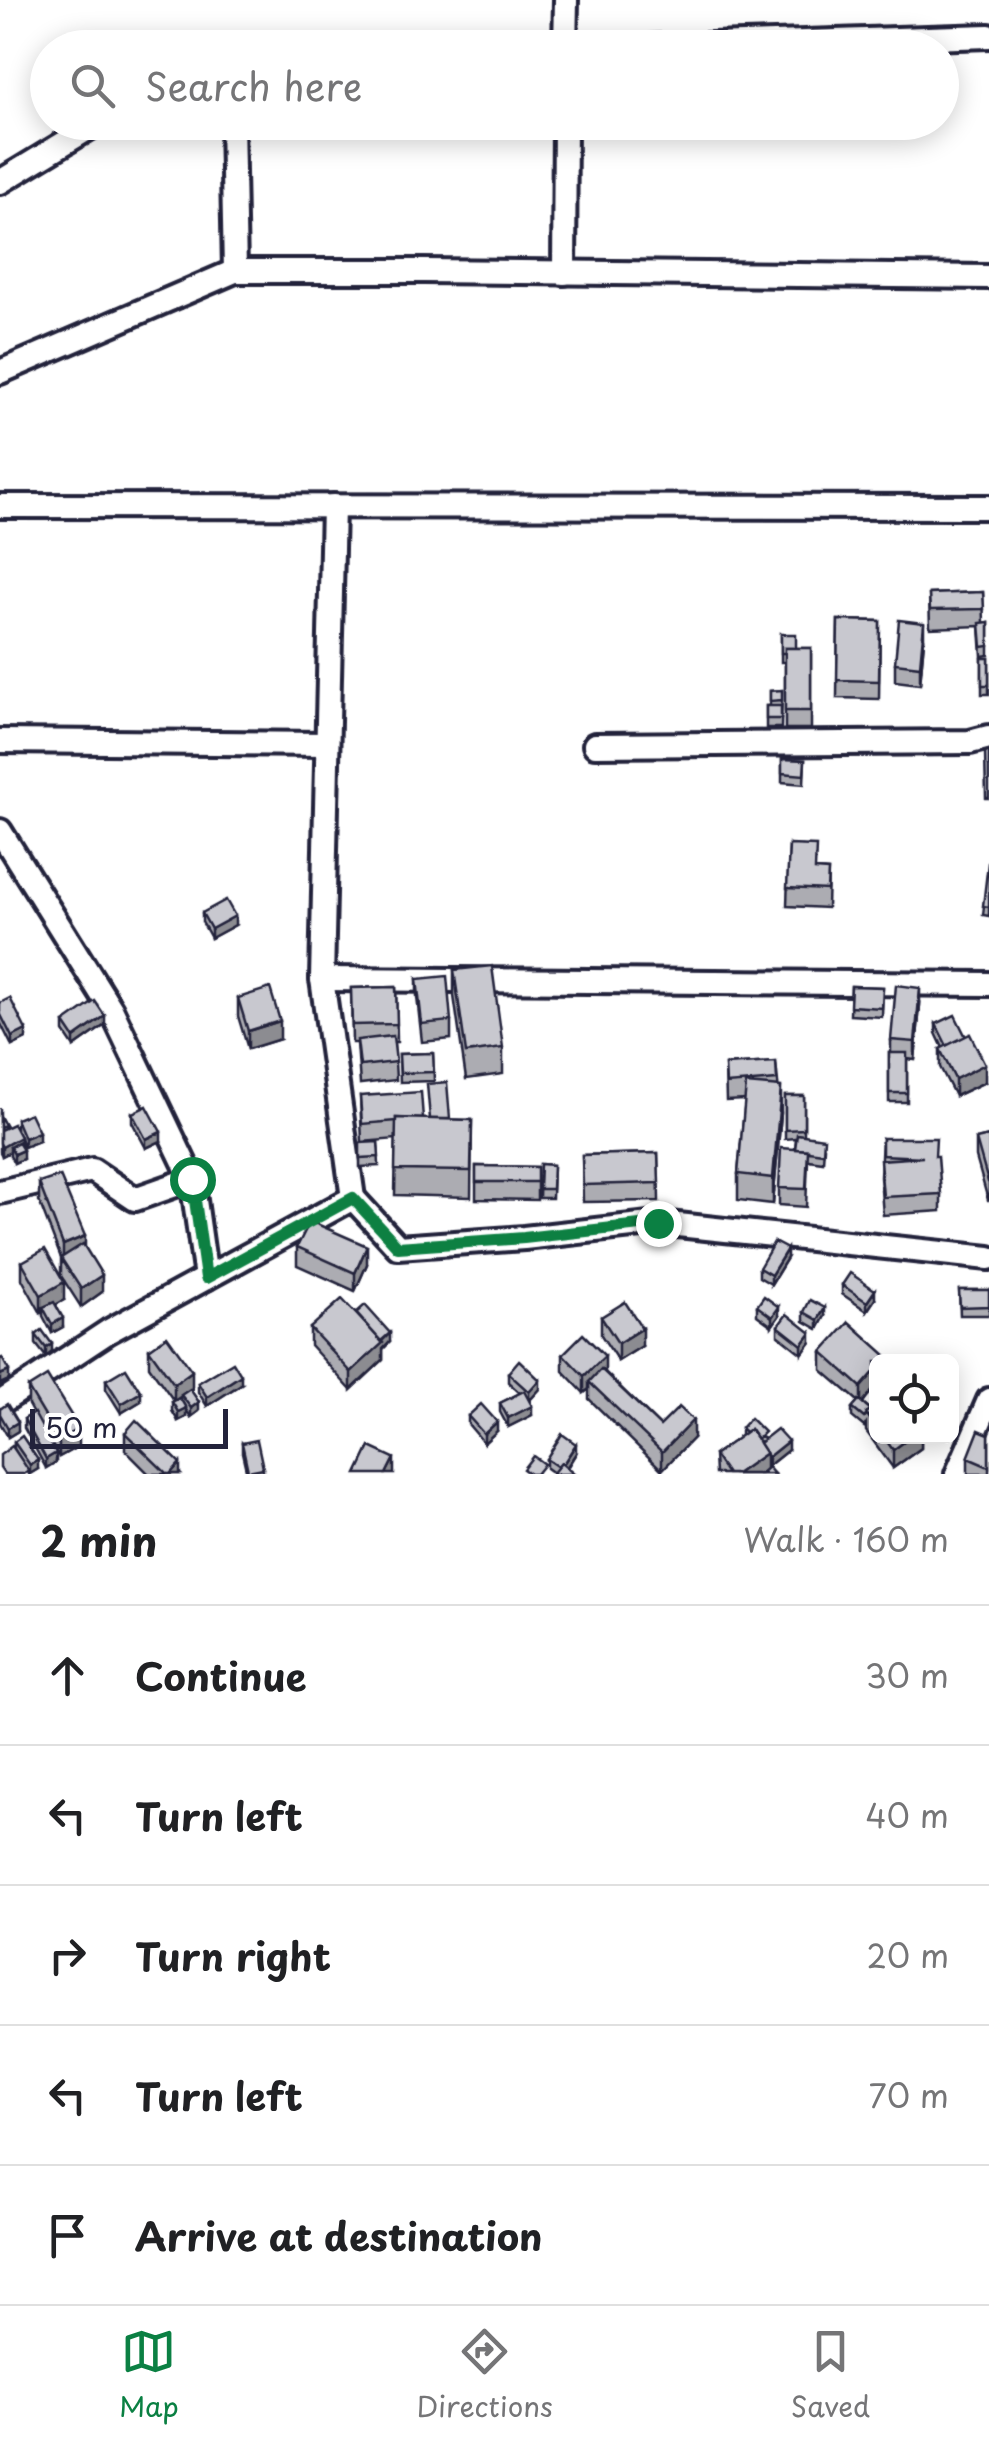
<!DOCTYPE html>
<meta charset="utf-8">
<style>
:root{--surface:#fff;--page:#f6f6f6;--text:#202124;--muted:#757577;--line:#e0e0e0;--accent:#0b8043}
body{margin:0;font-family:"Playpen Sans",sans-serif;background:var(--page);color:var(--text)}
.controls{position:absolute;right:30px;bottom:30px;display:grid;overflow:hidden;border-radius:15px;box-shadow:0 5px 25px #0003}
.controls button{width:90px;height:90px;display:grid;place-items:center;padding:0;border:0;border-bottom:2px solid var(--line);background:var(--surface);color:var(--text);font:50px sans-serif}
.scale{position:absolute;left:30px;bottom:25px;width:198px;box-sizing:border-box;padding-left:10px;border:5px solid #22223b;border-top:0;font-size:28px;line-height:35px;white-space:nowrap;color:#22223b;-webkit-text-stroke:8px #fff;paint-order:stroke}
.stop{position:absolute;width:30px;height:30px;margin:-22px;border:8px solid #0b8043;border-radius:50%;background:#fff}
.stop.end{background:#0b8043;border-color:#fff;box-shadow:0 2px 10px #0008}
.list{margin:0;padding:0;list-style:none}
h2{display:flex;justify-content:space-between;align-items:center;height:130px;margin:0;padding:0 40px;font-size:42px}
h2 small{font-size:32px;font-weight:400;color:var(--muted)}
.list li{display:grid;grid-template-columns:65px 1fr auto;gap:30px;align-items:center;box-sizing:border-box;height:140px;padding:0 40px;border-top:2px solid var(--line)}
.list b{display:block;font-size:38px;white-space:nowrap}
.list em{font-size:32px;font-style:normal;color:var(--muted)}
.icon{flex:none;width:55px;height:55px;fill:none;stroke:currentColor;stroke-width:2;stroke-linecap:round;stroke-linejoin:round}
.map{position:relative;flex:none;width:989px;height:1474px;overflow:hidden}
.search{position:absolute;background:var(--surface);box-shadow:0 5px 25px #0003;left:30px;right:30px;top:30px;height:110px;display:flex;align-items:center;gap:25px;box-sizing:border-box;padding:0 35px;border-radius:55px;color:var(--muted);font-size:38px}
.sheet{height:830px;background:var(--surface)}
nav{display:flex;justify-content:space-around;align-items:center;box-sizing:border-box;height:140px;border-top:2px solid var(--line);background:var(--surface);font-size:28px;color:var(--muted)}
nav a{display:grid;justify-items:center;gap:5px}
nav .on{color:var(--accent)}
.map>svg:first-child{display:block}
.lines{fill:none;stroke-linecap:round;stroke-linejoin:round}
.street-casing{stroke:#22223b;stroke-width:30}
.street{stroke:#fff;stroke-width:22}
.wall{fill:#acacb2;stroke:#22223b;stroke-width:2.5}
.shaded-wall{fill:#8c8c91;stroke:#22223b;stroke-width:2.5}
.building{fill:#c8c8cf;stroke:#22223b;stroke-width:2.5}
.route{stroke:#0b8043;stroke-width:12}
</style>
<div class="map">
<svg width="989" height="1474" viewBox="0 0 989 1474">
<rect width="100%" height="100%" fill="#fff"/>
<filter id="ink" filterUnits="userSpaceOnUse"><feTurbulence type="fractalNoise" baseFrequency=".01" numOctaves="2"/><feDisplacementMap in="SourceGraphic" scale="20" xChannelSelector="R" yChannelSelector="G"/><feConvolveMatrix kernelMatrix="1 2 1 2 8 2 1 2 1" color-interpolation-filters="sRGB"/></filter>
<g filter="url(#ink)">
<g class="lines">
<defs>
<g id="street">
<path d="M565 48 566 0"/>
<path d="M616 48 989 36"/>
<path d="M232 122 235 271"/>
<path d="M0 182 99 122"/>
<path d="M564 273 565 122"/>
<path d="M0 372 235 271H424L989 277"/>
<path d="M0 506 989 507"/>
<path d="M333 506 322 979 353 1198"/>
<path d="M0 741 327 744"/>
<path d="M595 745 970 742 989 737"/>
<path d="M0 831 111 1009 192 1179 206 1278 353 1198 398 1247 524 1238 659 1223 989 1258"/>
<path d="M322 979 989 984"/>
<path d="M0 1192 92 1170 135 1199 192 1179"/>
<path d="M0 1403 109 1331 206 1278"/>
<path d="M957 1474 989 1400"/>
</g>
</defs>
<use href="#street" class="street-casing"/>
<use href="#street" class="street"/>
</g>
<g class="wall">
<path d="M983 592 984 623 989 622V655L982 656 980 626 930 628 929 594Z"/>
<path d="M838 620 880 621 879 699 837 698Z"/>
<path d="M781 634 796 648H811V729H785V662H781Z"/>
<path d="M924 640 920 684 895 681V663Z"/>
<rect x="982" y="658" width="7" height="36"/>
<path d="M782 690 781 728H766V706H770V691Z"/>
<path d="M782 759 805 760 804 784 782 782Z"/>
<path d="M789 845 815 870 828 871 827 908 787 906Z"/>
<path d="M989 863V916L983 915Z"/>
<path d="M202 913 235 925 211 938 202 922Z"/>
<path d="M454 970 503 1048V1074L466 1079 454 996Z"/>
<path d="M417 979 451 1021V1039L422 1042 417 997Z"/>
<path d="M851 986 883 987 882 1017 850 1015Z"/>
<path d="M396 987 397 1042H394L396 1080 360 1084 357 1043H352L351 988Z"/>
<path d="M238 998 280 1039 248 1049 238 1016Z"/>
<path d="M0 1003 26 1039 12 1046 0 1022Z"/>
<path d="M920 1005 915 1060 907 1059V1102H889V1053H891V1040Z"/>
<path d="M64 1023 105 1025 74 1047 64 1032Z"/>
<path d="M936 1024 985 1082 955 1096 940 1067V1049L943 1048 936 1033Z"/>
<path d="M433 1053 434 1081 400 1082 399 1054Z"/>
<path d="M776 1062 781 1113 773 1204 738 1200V1174L745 1100 726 1101 725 1065Z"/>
<path d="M360 1096 423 1119 472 1120 471 1197 395 1195 396 1139 362 1142Z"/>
<path d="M785 1096H804V1135L824 1147 823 1162 808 1160 806 1207 779 1205V1188L795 1149 796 1138 785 1139Z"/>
<path d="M0 1108V1116L5 1128H16V1119L39 1141 24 1147 20 1138 23 1159 14 1163 10 1156V1152L2 1156 0 1152Z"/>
<path d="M132 1113 161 1141 146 1148 132 1122Z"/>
<path d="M989 1136V1200H988L976 1157V1139Z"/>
<path d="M882 1138 935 1156 941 1194V1211L883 1215 880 1177Z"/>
<path d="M378 1142 379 1166 360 1167V1143Z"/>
<path d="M658 1153 659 1201 583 1202 582 1155Z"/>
<path d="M540 1164 553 1165 552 1198H539Z"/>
<path d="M476 1166 537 1167V1200L476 1199Z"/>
<path d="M39 1183 85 1248 102 1292 81 1307 61 1276V1258L39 1201Z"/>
<path d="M297 1247 367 1264 355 1291 297 1265Z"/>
<path d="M787 1258 771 1284 759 1277V1268Z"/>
<path d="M22 1262 64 1300 56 1304 63 1327 52 1333 43 1316V1312L41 1313 22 1279Z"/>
<path d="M842 1285 875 1299 867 1311 842 1294Z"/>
<path d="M959 1290H989V1315H960Z"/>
<path d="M757 1306 779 1316 772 1326 757 1315Z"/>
<path d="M804 1312 825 1316 818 1329 804 1321Z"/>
<path d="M356 1313 390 1342 383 1349V1360L351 1390 310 1345V1328Z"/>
<path d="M601 1317 642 1346 618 1361 601 1335Z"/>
<path d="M778 1326 811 1342 802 1354 778 1335Z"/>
<path d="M36 1335 52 1352 46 1357 36 1344Z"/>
<path d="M149 1349 192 1389 190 1390 199 1411 191 1417 186 1410V1417L178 1421 172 1411V1402L174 1401 149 1366Z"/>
<path d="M822 1352 888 1362 863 1403 871 1410 876 1406V1436H921V1448L893 1468 866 1431V1424L864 1427 852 1417V1408L858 1401 822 1370Z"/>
<path d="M563 1354 605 1372 660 1426 693 1438 662 1470 589 1399V1389L584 1393 563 1371Z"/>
<path d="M508 1373 540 1389 529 1401 532 1415 508 1427 500 1412V1403L520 1393 508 1382Z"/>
<path d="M106 1380 141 1401 121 1413 106 1389Z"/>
<path d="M198 1383 241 1384 207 1406 198 1392Z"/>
<path d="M28 1388 79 1446 59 1457 49 1440 56 1462 46 1468 24 1428V1419L33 1414 28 1405Z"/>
<path d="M0 1409 18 1431 8 1437 0 1423Z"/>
<path d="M468 1416 497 1431 484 1443 468 1424Z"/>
<path d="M741 1428 788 1450 768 1466 766 1463V1468L774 1474H715L714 1455 741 1436Z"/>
<path d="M125 1433 180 1474H149L125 1450Z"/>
<path d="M989 1434V1474H968V1458Z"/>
<path d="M14 1442 38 1469 29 1474 14 1449Z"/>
<path d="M242 1443 263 1468V1474H247L242 1452Z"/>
<path d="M576 1453 567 1468 553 1473 546 1468V1459Z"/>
</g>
<g class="shaded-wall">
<path d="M924 623V640L920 684V666Z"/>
<path d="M235 916V925L211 938V929Z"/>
<path d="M920 988V1005L915 1060V1042Z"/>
<path d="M105 1016V1025L74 1047V1038Z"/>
<path d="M280 1021V1039L248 1049V1031Z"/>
<path d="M26 1030V1039L12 1046V1037Z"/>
<path d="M985 1064V1082L955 1096V1079Z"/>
<path d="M781 1087V1113L773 1204V1178Z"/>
<path d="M39 1132V1141L24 1147V1138Z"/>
<path d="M161 1132V1141L146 1148V1139Z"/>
<path d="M20 1137V1146L10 1147V1152L2 1156V1147Z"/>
<path d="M23 1150V1159L14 1163V1154Z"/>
<path d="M85 1236V1254L63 1263V1245Z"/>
<path d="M367 1246V1264L355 1291V1273Z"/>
<path d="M787 1249V1258L771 1284V1275Z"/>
<path d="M102 1275V1292L81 1307V1289Z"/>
<path d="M64 1282V1300L45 1311 43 1307V1312L41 1313V1295Z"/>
<path d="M875 1290V1299L867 1311V1302Z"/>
<path d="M779 1307V1316L772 1326V1317Z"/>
<path d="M825 1308V1316L818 1329V1320Z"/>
<path d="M63 1318V1327L52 1333V1324Z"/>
<path d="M642 1328V1346L618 1361V1343Z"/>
<path d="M390 1333V1342L383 1349V1360L351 1390V1372Z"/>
<path d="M811 1333V1342L802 1354V1345Z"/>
<path d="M52 1344V1352L46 1357V1348Z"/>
<path d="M605 1356V1374L589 1382V1389L584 1393V1376Z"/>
<path d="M876 1370V1387L861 1404V1387Z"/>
<path d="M9 1371V1380L0 1384V1375Z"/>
<path d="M192 1371V1389L174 1401V1384Z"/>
<path d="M241 1375V1384L207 1406V1397Z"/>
<path d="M540 1380V1389L529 1401V1392Z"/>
<path d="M141 1392V1401L121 1413V1404Z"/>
<path d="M199 1402V1411L191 1417V1408Z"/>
<path d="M532 1406V1415L508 1427V1418Z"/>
<path d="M186 1408V1417L178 1421V1412Z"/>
<path d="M693 1420V1438L662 1470V1452Z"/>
<path d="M18 1422V1431L8 1437V1428Z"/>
<path d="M497 1422V1431L484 1443V1434Z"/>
<path d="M79 1428V1446L59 1457V1440Z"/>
<path d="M912 1436H921V1448L893 1468V1450Z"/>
<path d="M788 1441V1450L768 1466V1457Z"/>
<path d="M576 1444V1453L562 1474 560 1469Z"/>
<path d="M56 1453V1462L46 1468V1459Z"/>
<path d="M766 1453V1470L761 1474H736Z"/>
<path d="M394 1458V1474H386Z"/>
<path d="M38 1460V1469L30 1474V1465Z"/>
<path d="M180 1463V1474H170Z"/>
</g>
<g class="building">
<path d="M983 592 984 609 930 610 929 594Z"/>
<path d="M838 620 880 621 879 681 837 680Z"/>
<path d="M899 620 924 623 920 666 895 663Z"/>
<path d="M989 622V646L982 647 980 623Z"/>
<path d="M781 634H796V648H785V653H781Z"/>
<rect x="785" y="648" width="26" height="63"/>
<rect x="982" y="658" width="7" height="27"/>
<path d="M782 690V700L770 701V691Z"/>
<rect x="766" y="706" width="15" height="13"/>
<path d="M985 752H989V798H986Z"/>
<path d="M782 759 805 760 804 775 782 773Z"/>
<path d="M789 845 816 846 815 870 828 871 827 890 787 888Z"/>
<path d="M988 863H989V907L983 906Z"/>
<path d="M226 900 235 916 211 929 202 913Z"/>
<path d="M492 966 503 1048 466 1053 454 970Z"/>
<path d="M447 976 451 1021 422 1024 417 979Z"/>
<path d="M896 985 920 988 915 1042 891 1040Z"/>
<path d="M851 986 883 987 882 1008 850 1006Z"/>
<path d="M396 987 397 1024 352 1025 351 988Z"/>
<path d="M270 988 280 1021 248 1031 238 998Z"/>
<path d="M10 998 26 1030 12 1037 0 1013V1003Z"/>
<path d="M95 1001 105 1016 74 1038 64 1023Z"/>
<path d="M955 1015 966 1037 947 1046 936 1024Z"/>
<path d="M970 1034 985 1064 955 1079 940 1049Z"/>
<path d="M393 1036 396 1062 360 1066 357 1040Z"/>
<path d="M433 1053 434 1072 400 1073 399 1054Z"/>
<rect x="889" y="1053" width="18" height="40"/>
<path d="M776 1062 777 1080 726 1084 725 1065Z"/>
<path d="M447 1082 450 1119H430L427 1084Z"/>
<path d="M746 1084 781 1087 773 1178 738 1174Z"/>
<path d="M421 1092 423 1119 396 1118V1121L362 1124 360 1096Z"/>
<path d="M785 1096H804V1129L785 1130Z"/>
<path d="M147 1106 161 1132 146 1139 132 1113Z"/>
<path d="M30 1113 39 1132 24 1138 16 1119Z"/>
<path d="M0 1116 5 1125 0 1127Z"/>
<path d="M396 1118 472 1120 471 1171 395 1170Z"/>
<path d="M13 1124 20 1137 2 1147 0 1143V1130Z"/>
<path d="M797 1134 824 1138 823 1153 808 1151V1150L795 1149Z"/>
<path d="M989 1136V1182H988L976 1139Z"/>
<path d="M882 1138H936L935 1156H938L941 1194 883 1197 880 1160 923 1157 882 1155Z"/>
<path d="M18 1142 23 1150 14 1154 10 1147Z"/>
<path d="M378 1142 379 1157 360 1158V1143Z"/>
<path d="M781 1148 808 1150 806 1189 779 1188Z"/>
<path d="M658 1153 659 1183 583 1185 582 1155Z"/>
<path d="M540 1164 553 1165 552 1189H539Z"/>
<path d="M476 1166 537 1167V1182H476Z"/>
<path d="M60 1176 85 1236 63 1245 39 1183Z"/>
<path d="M310 1221 367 1246 355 1273 297 1247Z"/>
<path d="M774 1242 787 1249 771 1275 759 1268Z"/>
<path d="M83 1244 102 1275 81 1289 61 1258Z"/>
<path d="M45 1249 64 1282 41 1295 22 1262Z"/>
<path d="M850 1273 875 1290 867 1302 842 1285Z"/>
<path d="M959 1290H989V1306L960 1307Z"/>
<path d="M764 1296 779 1307 772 1317 757 1306Z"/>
<path d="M342 1299 383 1343 351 1372 310 1328Z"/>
<path d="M810 1300 825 1308 818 1320 804 1312Z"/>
<path d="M54 1302 63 1318 52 1324 43 1307Z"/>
<path d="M625 1302 642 1328 618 1343 601 1317Z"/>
<path d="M365 1305 390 1333 381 1341 356 1313Z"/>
<path d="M787 1314 811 1333 802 1345 778 1326Z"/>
<path d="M849 1322 888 1357 884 1362H876V1370L861 1387 822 1352Z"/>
<path d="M42 1330 52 1344 46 1348 36 1335Z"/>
<path d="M583 1334 605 1356 584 1376 563 1354Z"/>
<path d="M167 1336 192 1371 174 1384 149 1349Z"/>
<path d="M2 1358 9 1371 0 1375V1359Z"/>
<path d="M519 1360 540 1380 529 1392 508 1373Z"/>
<path d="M233 1362 241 1375 207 1397 198 1383Z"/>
<path d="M126 1368 141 1392 121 1404 106 1380Z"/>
<path d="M601 1369 660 1426 679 1407 693 1420 662 1452 589 1382Z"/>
<path d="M47 1376 79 1428 59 1440 28 1388Z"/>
<path d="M190 1389 199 1402 191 1408 181 1395Z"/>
<path d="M524 1391 532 1406 508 1418 500 1403Z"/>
<path d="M180 1398 186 1408 178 1412 172 1402Z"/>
<path d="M859 1400 871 1410 864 1418 852 1408Z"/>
<path d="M7 1404 18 1422 8 1428 0 1414V1409Z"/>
<path d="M481 1404 497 1422 484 1434 468 1416Z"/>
<path d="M876 1406V1428L866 1413Z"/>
<path d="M34 1413 56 1453 46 1459 24 1419Z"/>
<path d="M750 1418 764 1432 757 1439 750 1429 745 1432 741 1428Z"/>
<path d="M136 1420 180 1463 170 1474H167L125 1433Z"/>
<path d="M750 1429 766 1453 736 1474H727L714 1455Z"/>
<path d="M777 1429 788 1441 768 1457 759 1443Z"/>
<path d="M979 1430 989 1434V1467L968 1458Z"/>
<path d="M562 1434 576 1444 563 1464 561 1463 558 1467 546 1459Z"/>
<path d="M22 1436 38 1460 30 1465 14 1442Z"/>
<path d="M883 1436H912L893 1450Z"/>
<path d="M257 1440 263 1468 248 1471 242 1443Z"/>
<path d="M12 1446 29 1471 24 1474H4L0 1468V1455Z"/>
<path d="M370 1447 394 1458 386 1474H357Z"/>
<path d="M533 1456 544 1464 536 1474H530L523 1469Z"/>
<path d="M561 1463 574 1474H552Z"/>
<path d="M768 1467 774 1474H760Z"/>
</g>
</g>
<g class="lines" filter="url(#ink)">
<path class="route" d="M192 1179 206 1278 353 1198 398 1247 524 1238 658 1223"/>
</g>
</svg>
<div class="controls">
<button><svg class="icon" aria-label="locate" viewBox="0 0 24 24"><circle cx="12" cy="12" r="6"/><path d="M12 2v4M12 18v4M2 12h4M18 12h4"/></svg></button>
</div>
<div class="scale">50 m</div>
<div class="stop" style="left:192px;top:1179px"></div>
<div class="stop end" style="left:658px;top:1223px"></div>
<div class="search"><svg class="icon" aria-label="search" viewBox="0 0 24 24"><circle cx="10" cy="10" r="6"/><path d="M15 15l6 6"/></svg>Search here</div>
</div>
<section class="sheet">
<h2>2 min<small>Walk · 160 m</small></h2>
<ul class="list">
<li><svg class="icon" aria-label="ahead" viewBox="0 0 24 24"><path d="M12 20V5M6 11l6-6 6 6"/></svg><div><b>Continue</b></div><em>30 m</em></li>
<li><svg class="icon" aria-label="left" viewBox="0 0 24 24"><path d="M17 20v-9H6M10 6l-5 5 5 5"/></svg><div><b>Turn left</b></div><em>40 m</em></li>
<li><svg class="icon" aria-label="right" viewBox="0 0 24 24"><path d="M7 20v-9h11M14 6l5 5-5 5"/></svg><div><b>Turn right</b></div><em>20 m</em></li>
<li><svg class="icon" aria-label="left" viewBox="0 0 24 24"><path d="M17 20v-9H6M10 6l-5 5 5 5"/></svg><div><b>Turn left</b></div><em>70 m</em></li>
<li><svg class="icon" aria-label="arrive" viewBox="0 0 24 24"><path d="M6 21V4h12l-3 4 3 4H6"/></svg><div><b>Arrive at destination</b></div></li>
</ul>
</section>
<nav>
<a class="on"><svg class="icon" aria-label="map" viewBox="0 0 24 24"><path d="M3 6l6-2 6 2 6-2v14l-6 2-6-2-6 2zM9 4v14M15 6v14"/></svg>Map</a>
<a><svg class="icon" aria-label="directions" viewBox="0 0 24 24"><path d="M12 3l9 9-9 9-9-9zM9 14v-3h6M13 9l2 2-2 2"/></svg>Directions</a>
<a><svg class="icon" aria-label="saved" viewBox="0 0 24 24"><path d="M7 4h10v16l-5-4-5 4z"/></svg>Saved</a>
</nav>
